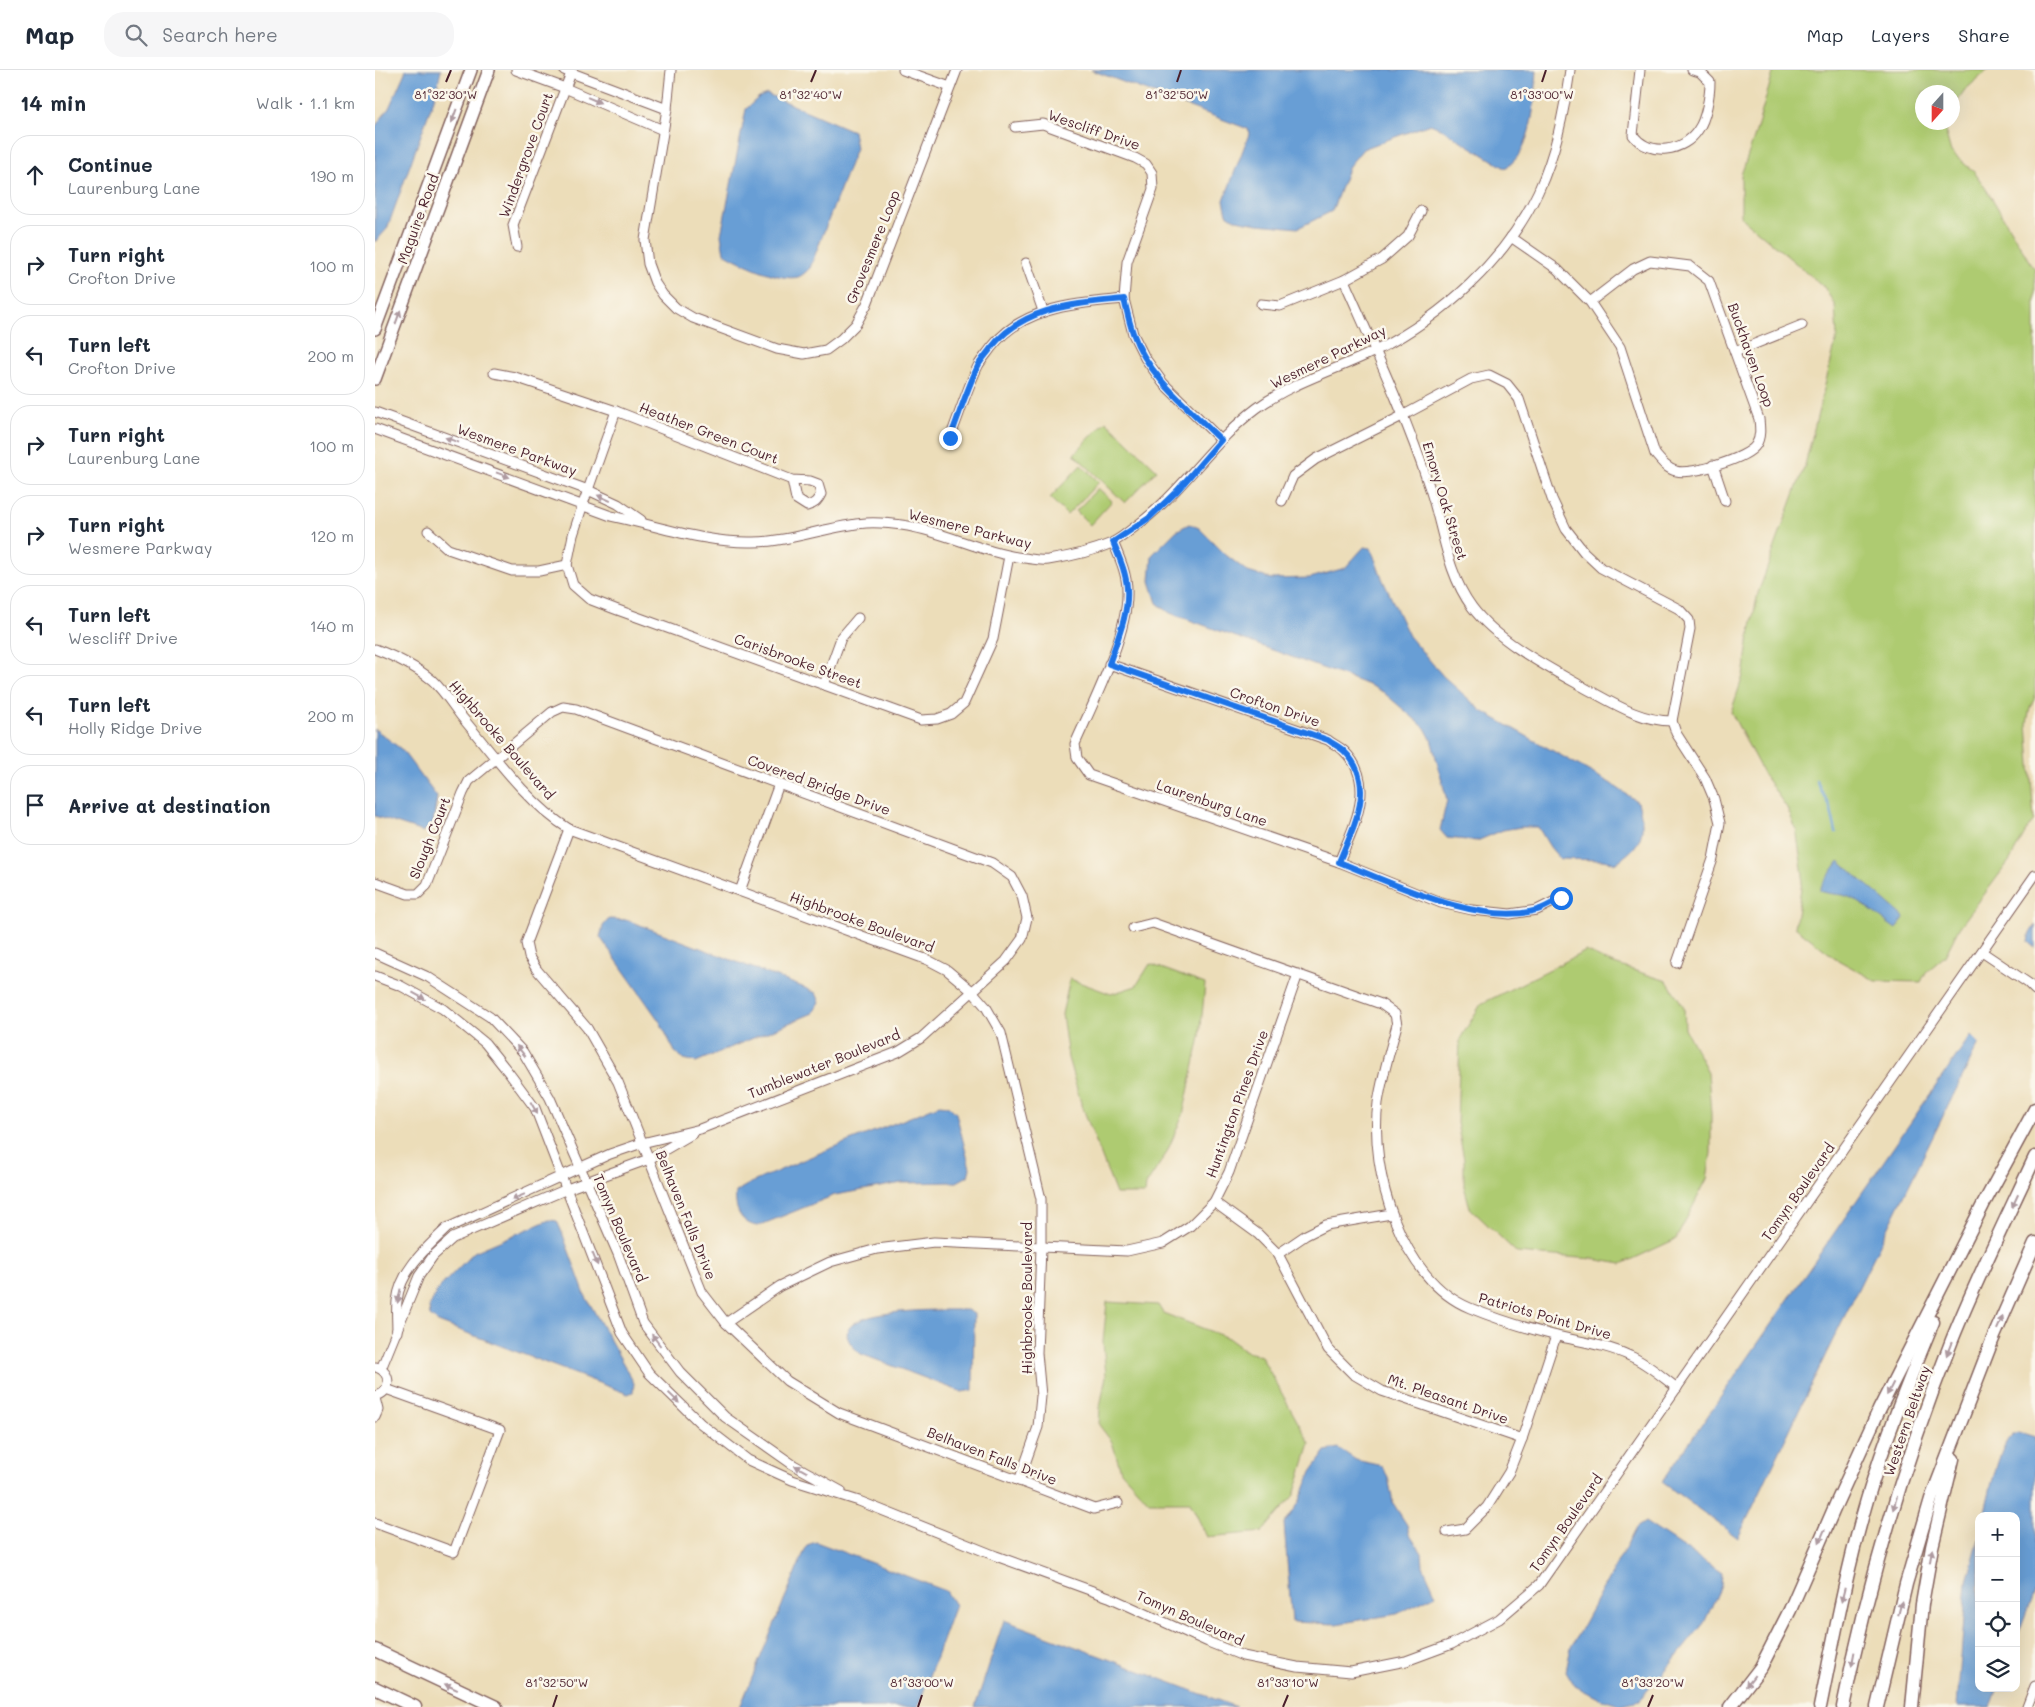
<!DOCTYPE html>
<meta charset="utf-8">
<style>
:root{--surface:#fff;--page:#f6f6f7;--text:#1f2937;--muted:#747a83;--line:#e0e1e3}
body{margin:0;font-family:Mali,sans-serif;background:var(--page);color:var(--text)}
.controls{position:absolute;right:15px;bottom:15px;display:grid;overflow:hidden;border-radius:10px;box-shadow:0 5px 20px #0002}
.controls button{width:45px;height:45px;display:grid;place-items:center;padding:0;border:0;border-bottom:1px solid var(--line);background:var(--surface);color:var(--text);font:25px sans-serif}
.compass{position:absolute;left:1540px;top:15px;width:45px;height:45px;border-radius:50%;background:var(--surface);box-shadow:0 5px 20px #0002;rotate:201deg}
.stop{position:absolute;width:15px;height:15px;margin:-11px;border:4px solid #1a73e8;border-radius:50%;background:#fff}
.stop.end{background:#1a73e8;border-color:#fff;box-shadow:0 1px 5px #0008}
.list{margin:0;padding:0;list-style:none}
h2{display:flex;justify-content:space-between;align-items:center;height:65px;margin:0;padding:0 20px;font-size:21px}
h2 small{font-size:16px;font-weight:400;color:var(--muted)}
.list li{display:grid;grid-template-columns:32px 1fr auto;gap:15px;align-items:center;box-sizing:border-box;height:80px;margin:0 10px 10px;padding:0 10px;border:1px solid var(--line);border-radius:20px}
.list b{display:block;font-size:19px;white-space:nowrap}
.list p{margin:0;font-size:16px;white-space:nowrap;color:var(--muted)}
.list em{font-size:16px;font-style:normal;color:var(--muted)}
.icon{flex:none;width:28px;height:28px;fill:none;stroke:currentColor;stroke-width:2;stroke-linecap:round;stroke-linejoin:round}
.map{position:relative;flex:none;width:1660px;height:1637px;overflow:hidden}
header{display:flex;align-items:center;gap:30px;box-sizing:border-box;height:70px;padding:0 25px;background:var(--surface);border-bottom:1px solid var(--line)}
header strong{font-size:24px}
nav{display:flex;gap:28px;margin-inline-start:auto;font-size:18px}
.search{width:350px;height:45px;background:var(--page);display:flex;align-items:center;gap:12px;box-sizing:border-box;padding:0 18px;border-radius:20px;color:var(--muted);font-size:19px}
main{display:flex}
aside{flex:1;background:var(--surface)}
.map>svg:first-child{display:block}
.green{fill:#aecb71;stroke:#7c754e}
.water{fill:#689ed5;stroke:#595e80}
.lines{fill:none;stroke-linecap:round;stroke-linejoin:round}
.stream{stroke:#689ed5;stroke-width:2.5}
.minor-casing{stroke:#83625d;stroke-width:11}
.major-casing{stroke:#83625d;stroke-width:14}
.highway-casing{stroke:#83625d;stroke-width:15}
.minor{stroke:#fff;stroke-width:9}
.major{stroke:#fff;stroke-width:11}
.highway{stroke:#fff;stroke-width:12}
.oneway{fill:#ae9aa0}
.route{stroke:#1a73e8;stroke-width:6}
.ticks{fill:none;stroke:#4a1f2b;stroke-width:2}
.labels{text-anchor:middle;stroke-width:5;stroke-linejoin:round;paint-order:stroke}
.street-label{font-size:14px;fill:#4a1f2b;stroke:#fbf7ec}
.ticks-label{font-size:12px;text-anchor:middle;fill:#4a1f2b;stroke:#fbf7ec;stroke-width:5;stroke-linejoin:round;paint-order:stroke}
</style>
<header>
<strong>Map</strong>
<div class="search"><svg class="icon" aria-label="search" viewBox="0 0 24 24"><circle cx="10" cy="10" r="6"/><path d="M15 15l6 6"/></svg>Search here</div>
<nav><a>Map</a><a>Layers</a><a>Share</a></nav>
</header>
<main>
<aside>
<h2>14 min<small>Walk · 1.1 km</small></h2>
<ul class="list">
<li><svg class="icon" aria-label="ahead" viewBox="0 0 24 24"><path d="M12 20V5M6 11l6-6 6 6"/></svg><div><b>Continue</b><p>Laurenburg Lane</p></div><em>190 m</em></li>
<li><svg class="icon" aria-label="right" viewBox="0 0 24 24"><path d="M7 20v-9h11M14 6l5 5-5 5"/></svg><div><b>Turn right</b><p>Crofton Drive</p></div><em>100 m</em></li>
<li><svg class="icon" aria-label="left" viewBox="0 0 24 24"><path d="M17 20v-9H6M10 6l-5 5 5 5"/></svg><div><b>Turn left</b><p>Crofton Drive</p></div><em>200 m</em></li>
<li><svg class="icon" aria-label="right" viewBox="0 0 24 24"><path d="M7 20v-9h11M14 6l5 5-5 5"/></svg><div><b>Turn right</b><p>Laurenburg Lane</p></div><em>100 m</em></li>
<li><svg class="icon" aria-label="right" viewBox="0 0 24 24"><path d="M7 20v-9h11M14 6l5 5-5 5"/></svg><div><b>Turn right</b><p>Wesmere Parkway</p></div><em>120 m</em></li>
<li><svg class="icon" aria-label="left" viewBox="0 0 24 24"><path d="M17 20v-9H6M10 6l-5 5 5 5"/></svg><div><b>Turn left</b><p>Wescliff Drive</p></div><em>140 m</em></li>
<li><svg class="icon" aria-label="left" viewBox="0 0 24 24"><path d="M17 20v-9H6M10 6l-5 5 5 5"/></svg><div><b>Turn left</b><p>Holly Ridge Drive</p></div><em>200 m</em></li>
<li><svg class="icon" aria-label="arrive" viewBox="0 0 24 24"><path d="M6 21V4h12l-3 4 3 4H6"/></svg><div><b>Arrive at destination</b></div></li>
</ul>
</aside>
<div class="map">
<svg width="1660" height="1637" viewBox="0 0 1660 1637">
<rect width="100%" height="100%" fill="#fbf7ec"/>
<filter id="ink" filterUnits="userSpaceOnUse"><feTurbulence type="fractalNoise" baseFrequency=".02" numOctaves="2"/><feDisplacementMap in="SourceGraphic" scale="10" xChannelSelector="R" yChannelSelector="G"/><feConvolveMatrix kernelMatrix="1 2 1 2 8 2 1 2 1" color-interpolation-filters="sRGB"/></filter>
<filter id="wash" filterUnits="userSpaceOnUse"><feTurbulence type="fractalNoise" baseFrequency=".0096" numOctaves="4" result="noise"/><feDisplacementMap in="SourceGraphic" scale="20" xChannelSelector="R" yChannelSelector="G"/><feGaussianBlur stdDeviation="1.12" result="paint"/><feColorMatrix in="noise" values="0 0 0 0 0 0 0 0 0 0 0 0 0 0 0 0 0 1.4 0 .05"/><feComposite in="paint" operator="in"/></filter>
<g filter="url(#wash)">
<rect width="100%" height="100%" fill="#ecddb9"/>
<g class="green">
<path d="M1399 0H1613L1591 19 1578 38V22H1548V52L1571 53 1569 57 1576 82 1600 103 1615 125 1657 196 1660 198V628L1655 637 1652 653 1659 750 1651 761 1635 790 1584 858 1570 886 1551 902 1546 912 1501 911 1463 890 1420 857 1428 805 1421 759 1412 738 1389 705 1356 642 1368 606 1375 561 1383 523 1430 395 1462 267 1460 235 1449 217 1366 147V105L1379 68Z"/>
<path d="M731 351 782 400 750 433 699 384Z"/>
<path d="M706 395 724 412 692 445 675 428Z"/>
<path d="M723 418 737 431 715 455 701 441Z"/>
<path d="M1211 881 1236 893 1292 911 1309 937 1310 959 1333 1002 1336 1044V1083L1332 1109 1301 1169 1247 1194 1218 1189 1142 1183 1095 1138 1089 1116V1089L1082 1053 1085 969 1106 934Z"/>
<path d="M775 894 830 914 825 967 808 1045 791 1084 771 1115 770 1124H741L706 1033 693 988 687 944 695 909 736 924 761 916Z"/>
<path d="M732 1232 783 1235 788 1243 853 1268 872 1282 886 1286 935 1374 919 1425 887 1462 832 1467 815 1432H774L746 1401 737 1372 724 1355 725 1337 731 1306 728 1272Z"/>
</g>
<g class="water">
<path d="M31 0H66L60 26 12 159 0 172V57L14 38Z"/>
<path d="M716 0H1162C1160 28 1158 83 1130 98L1065 58 1055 54 988 79 974 96 957 141 923 158 883 154 861 150 852 144 849 130 874 64 873 59Z"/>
<path d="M392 24 478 61 481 78 435 198C432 201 427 206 423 207 405 212 364 192 349 183L346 165 371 39 384 27Z"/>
<path d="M814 454 824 458 851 485 873 502 896 509 935 508 970 498 989 477 996 478 1006 506 1034 566 1068 606 1107 641 1235 713 1263 732C1272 765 1267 774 1241 793L1228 790 1185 789 1175 777 1163 757H1146L1128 760 1102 771 1072 768 1065 760 1072 730 1056 669 1050 658 1008 622 994 615 795 543 782 533 775 511 777 485 801 461Z"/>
<path d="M0 659 26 679 62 727 58 753 48 762 0 746Z"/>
<path d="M1464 791 1528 846 1529 848 1521 859 1518 857C1505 848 1484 829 1468 825 1460 824 1454 824 1445 821V818Z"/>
<path d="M234 849 252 850 430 918 441 923 445 932 438 943 321 992 309 989 300 982 285 952 225 867 228 856Z"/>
<path d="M1660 855V878L1653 872 1654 865Z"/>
<path d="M1596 965 1604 973 1451 1284 1363 1468 1287 1412Z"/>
<path d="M564 1035 574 1036 581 1043 595 1098 593 1106 582 1112 527 1113 460 1125 383 1156C365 1154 359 1138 361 1122 376 1111 393 1106 410 1098 461 1075 513 1057 564 1035Z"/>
<path d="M174 1150 182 1151 188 1165 210 1225 259 1313 258 1322 253 1324 63 1252 55 1246 54 1237 63 1219 99 1182Z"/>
<path d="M592 1240 599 1244 598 1320 587 1322 486 1284C428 1236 570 1240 592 1240Z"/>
<path d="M1644 1362 1660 1367V1519L1641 1570V1446H1609C1613 1429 1624 1375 1637 1365 1637 1364 1644 1362 1644 1362Z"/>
<path d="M963 1378 981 1390 1007 1396 1013 1407 1018 1433 1032 1455 1034 1464 1047 1483 1048 1496 1061 1525 1022 1544 961 1554 917 1552 909 1454 924 1433 936 1402 951 1381Z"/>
<path d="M1270 1452 1347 1503 1346 1516 1329 1553 1296 1594 1264 1630 1244 1635 1225 1629 1200 1616 1191 1601 1196 1577 1261 1458Z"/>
<path d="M1604 1469V1618H1623L1616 1637H1582L1592 1511Z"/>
<path d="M441 1472 571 1521 580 1535 543 1637H365L432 1475Z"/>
<path d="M629 1550 861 1637H600Z"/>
</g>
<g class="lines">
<path class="stream" d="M1441 710 1456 740 1461 762"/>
</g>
</g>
<g filter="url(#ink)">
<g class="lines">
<defs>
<g id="minor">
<path d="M141 0 190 18 288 60"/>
<path d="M189 0 292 39"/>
<path d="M296 0 292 39 270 170 273 194 280 213 288 225 301 238 318 248 402 279 429 284 451 280 466 269 481 254 492 234 582 0"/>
<path d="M528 0 575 17"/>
<path d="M1265 0 1258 65C1274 87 1309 82 1323 60 1331 49 1335 25 1335 12L1325 2 1317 0"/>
<path d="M640 57 668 54 760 88 771 94 777 103 778 119 752 192 749 229 758 264 770 288 788 313 846 370"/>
<path d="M1136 167 1182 199 1215 232 1245 277 1280 384C1286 391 1292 399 1301 401 1316 405 1372 389 1381 375 1386 367 1385 358 1384 349L1334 211 1315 196 1275 191 1258 199 1215 232"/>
<path d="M142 177 138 155 196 3"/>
<path d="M651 193 668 241"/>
<path d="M969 210C999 278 1031 346 1054 416 1068 456 1071 502 1097 537 1122 571 1174 598 1210 618 1238 633 1265 651 1297 651"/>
<path d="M886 234 905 236 969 210 1007 189 1033 166 1046 141"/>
<path d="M1360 282 1427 255"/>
<path d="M119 303 140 307 241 341 417 410 421 429 432 436C439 434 442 432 446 424L443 414 435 411 417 410"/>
<path d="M241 341 208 434 198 465 192 495 198 515 214 529 240 539 546 650 562 649 576 644 589 633 618 569 634 486"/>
<path d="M0 342 213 420 243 434 266 450"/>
<path d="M0 359 236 446C284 456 328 473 378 472 416 472 452 456 491 453 504 452 520 454 533 456 572 463 609 483 649 488 657 489 665 491 673 490 693 487 718 481 737 473 744 469 751 464 757 459 806 425 835 373 882 338 919 311 962 300 1002 280 1068 246 1131 190 1163 122 1181 83 1189 42 1195 0"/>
<path d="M575 368C584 345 592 319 603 296 606 290 612 284 616 278 648 236 701 234 749 229"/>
<path d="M1338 395 1350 431"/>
<path d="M907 431 918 406 941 389 1027 346 1096 309 1114 305 1132 314 1144 329 1177 429 1191 459 1209 482 1226 498 1304 539 1314 550 1315 559 1297 651 1301 663 1330 708 1339 729 1345 753 1338 789 1302 893"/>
<path d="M53 461 73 479 137 501H164L192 495"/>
<path d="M738 472C744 487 752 503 752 520 754 563 718 633 700 674L702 688 714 705 964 792 1066 833 1097 840 1135 844 1162 840 1186 828"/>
<path d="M0 579C21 587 40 596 57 610 68 620 77 634 86 646 117 683 153 734 194 759L553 890 572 900 597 921 611 937 626 963 666 1129V1178L662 1283 666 1326 663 1357 644 1411"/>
<path d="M734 594 953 670C958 674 965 677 969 681 1003 714 978 757 964 792"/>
<path d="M449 615 466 568 483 548"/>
<path d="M194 759 151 873 154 887 162 900 212 958 243 1012 327 1222 351 1253 412 1311 464 1343 719 1439 743 1433"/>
<path d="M0 812 33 824H43L52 815 88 723 94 711 177 642 188 637 201 639 617 793 637 807 647 826 652 848 647 869 631 891 546 968 523 982 325 1059 267 1073 235 1084 72 1158C51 1178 25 1201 22 1231 21 1241 22 1252 22 1262"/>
<path d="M365 821 404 714"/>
<path d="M758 858 778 853 1006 934 1020 944 1022 955C1015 980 1007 1007 1003 1033 994 1101 1026 1210 1095 1238 1122 1249 1154 1259 1182 1266 1207 1272 1232 1275 1255 1286 1272 1293 1287 1307 1302 1318"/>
<path d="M1607 882 1653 913 1660 920"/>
<path d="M0 883 53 907 115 947 148 982 175 1028 243 1184 268 1253 305 1302 350 1347 417 1394 466 1421"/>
<path d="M0 906 26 916 68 939 110 973 134 1003 160 1038 247 1263 274 1303 325 1353 373 1390 417 1410 484 1431 621 1486 734 1527 833 1572 868 1586 922 1597 976 1602 1031 1591 1077 1574 1124 1549 1164 1515 1660 805"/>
<path d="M839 1132 883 1164 903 1184 953 1279 978 1304 1007 1321 1147 1369"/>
<path d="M903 1184 931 1165 951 1155 1016 1144"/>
<path d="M351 1253 405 1216 455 1192 502 1179 559 1172 752 1181 788 1173 815 1156 839 1132 854 1102 923 904"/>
<path d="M6 1299 44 1206 58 1186 78 1168 192 1119 274 1089 317 1064"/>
<path d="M0 1326C17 1323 17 1302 1 1297"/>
<path d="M0 1328 3 1340 0 1347"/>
<path d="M0 1453 79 1482 125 1360 11 1319"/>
<path d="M1072 1462 1090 1459 1112 1437 1134 1402 1147 1369 1181 1266"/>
<path d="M1652 1637 1660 1616"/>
</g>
<g id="major">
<path d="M0 259 96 0"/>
<path d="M0 309 114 0"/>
</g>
<g id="highway">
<path d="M0 1580 121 1637"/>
<path d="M0 1618 40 1637"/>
<path d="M1355 1637 1386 1597 1415 1540 1462 1432 1504 1340 1608 1135 1660 1039"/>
<path d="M1445 1637C1459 1568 1472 1498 1492 1430 1510 1369 1534 1310 1558 1252"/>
<path d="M1468 1637C1493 1512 1530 1389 1577 1270 1602 1208 1632 1147 1660 1087"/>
<path d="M1502 1637 1531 1514 1556 1429 1617 1271 1660 1173"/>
<path d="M1537 1637 1547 1534 1557 1477 1578 1389"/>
</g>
</defs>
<use href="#minor" class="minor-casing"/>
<use href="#major" class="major-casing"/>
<use href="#highway" class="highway-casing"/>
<use href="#minor" class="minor"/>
<use href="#major" class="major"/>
<use href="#highway" class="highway"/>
</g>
<defs><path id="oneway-solid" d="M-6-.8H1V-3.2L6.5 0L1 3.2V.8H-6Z" transform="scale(1.25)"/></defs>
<g class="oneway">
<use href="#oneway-solid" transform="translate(219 30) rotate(23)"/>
<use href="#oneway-solid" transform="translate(79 46) rotate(110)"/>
<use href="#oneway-solid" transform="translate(23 247) rotate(-70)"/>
<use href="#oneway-solid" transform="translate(77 370) rotate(-160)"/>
<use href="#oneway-solid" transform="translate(128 405) rotate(20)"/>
<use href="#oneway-solid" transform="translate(229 428) rotate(-156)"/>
<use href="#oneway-solid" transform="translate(44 926) rotate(29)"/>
<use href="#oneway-solid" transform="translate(146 981) rotate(-129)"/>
<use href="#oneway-solid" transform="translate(159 1038) rotate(61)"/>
<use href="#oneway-solid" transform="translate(143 1127) rotate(157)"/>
<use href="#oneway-solid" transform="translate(1640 1131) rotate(115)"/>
<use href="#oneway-solid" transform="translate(220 1189) rotate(68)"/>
<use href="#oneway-solid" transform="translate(24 1226) rotate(102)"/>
<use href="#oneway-solid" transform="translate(1625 1253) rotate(-66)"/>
<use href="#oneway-solid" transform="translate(281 1270) rotate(-127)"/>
<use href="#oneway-solid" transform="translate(1574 1279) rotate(111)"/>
<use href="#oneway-solid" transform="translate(1515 1319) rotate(117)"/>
<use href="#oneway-solid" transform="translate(299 1328) rotate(44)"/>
<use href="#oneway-solid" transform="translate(426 1399) rotate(-151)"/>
<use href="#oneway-solid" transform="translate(1520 1433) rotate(107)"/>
<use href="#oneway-solid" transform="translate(1447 1466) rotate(113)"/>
<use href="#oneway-solid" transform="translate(1556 1486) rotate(-80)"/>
<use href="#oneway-solid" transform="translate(1468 1525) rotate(104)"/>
<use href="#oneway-solid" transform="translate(1525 1538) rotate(-76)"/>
<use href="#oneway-solid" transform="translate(1478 1589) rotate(101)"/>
<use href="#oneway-solid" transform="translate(1375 1611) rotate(128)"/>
<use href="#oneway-solid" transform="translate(76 1617) rotate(-155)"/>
</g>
</g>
<g class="lines" filter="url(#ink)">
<path class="route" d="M575 368C584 345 592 319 603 296 606 290 612 284 616 278 648 236 701 234 749 229 752 241 754 252 758 263 773 307 815 339 846 370L802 421 774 448 738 472C744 487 751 502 752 518 754 544 742 570 734 594L953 670C958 674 965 677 969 681 1003 714 978 757 964 792 1017 813 1106 857 1162 840 1170 838 1179 832 1186 828"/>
</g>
<path class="ticks" d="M71 12 76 0M436 12 441 0M802 12 806 0M1167 12 1171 0M178 1637 182 1625M543 1637 547 1625M908 1637 913 1625M1273 1637 1278 1625"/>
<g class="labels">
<g class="street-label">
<text transform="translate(719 60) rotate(19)" y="5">Wescliff Drive</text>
<text transform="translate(151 85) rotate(-70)" y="5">Windergrove Court</text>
<text transform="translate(43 149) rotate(-70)" y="5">Maguire Road</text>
<text transform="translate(498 177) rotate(-68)" y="5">Grovesmere Loop</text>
<text transform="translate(1376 285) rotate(70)" y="5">Buckhaven Loop</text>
<text transform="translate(953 287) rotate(-26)" y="5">Wesmere Parkway</text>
<text transform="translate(334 363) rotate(21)" y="5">Heather Green Court</text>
<text transform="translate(142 380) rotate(20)" y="5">Wesmere Parkway</text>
<text transform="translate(1070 431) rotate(73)" y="5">Emory Oak Street</text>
<text transform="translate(595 459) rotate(14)" y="5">Wesmere Parkway</text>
<text transform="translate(423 591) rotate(20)" y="5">Carisbrooke Street</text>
<text transform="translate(900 637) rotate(19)" y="5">Crofton Drive</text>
<text transform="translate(127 670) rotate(49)" y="5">Highbrooke Boulevard</text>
<text transform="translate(444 715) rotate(20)" y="5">Covered Bridge Drive</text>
<text transform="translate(837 733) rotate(19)" y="5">Laurenburg Lane</text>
<text transform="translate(55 768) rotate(-68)" y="5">Slough Court</text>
<text transform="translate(487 852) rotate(20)" y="5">Highbrooke Boulevard</text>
<text transform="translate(449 994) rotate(-22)" y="5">Tumblewater Boulevard</text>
<text transform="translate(862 1034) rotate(-70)" y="5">Huntington Pines Drive</text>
<text transform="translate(1423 1122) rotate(-55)" y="5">Tomyn Boulevard</text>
<text transform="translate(311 1145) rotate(68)" y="5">Belhaven Falls Drive</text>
<text transform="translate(245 1158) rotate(67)" y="5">Tomyn Boulevard</text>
<text transform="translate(652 1228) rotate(-90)" y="5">Highbrooke Boulevard</text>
<text transform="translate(1170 1246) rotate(16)" y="5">Patriots Point Drive</text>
<text transform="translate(1073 1329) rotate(19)" y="5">Mt. Pleasant Drive</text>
<text transform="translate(1532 1351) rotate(-71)" y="5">Western Beltway</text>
<text transform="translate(617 1386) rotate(21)" y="5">Belhaven Falls Drive</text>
<text transform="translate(1191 1453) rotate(-55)" y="5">Tomyn Boulevard</text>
<text transform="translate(815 1548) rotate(24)" y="5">Tomyn Boulevard</text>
</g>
</g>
<g class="ticks-label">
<text x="71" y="29">81°32'30"W</text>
<text x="436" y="29">81°32'40"W</text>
<text x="802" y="29">81°32'50"W</text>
<text x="1167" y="29">81°33'00"W</text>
<text x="182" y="1617">81°32'50"W</text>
<text x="547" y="1617">81°33'00"W</text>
<text x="913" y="1617">81°33'10"W</text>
<text x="1278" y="1617">81°33'20"W</text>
</g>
</svg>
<div class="controls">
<button>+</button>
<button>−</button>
<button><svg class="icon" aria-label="locate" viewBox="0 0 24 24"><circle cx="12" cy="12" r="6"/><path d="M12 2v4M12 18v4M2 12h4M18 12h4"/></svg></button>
<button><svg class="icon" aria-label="layers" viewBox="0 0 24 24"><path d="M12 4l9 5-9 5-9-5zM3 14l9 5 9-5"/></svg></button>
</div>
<svg class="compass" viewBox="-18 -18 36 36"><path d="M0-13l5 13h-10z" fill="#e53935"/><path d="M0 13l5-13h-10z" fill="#747a83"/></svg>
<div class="stop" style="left:1186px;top:828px"></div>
<div class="stop end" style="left:575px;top:368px"></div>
</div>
</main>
